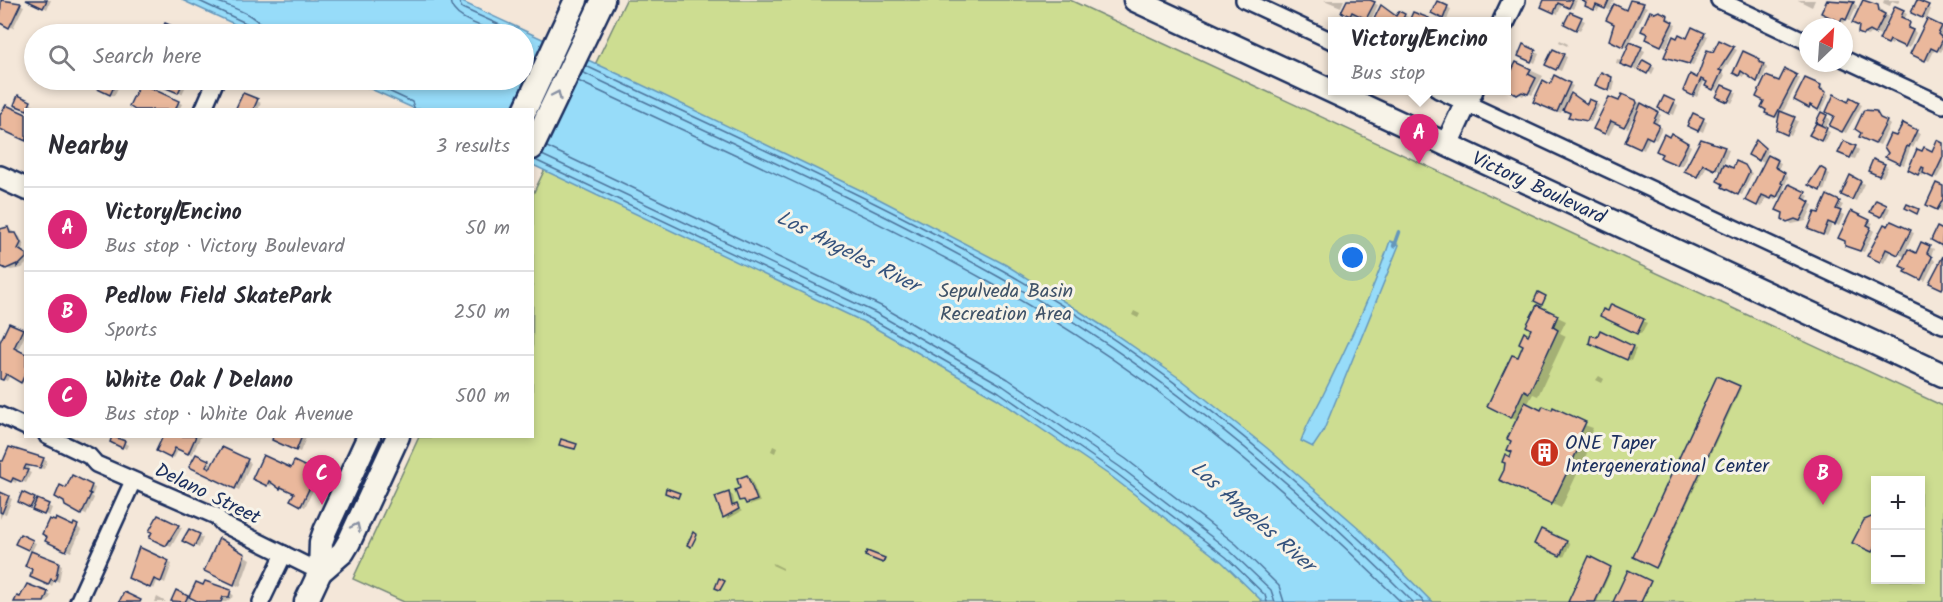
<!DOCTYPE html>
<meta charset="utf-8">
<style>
:root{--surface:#fff;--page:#f2f2f3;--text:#2b2b33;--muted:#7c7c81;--line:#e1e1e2;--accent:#db2777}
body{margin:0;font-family:Kalam,sans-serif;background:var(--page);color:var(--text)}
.controls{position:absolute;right:18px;bottom:18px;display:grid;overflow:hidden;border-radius:0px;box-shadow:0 3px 9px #0003}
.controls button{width:54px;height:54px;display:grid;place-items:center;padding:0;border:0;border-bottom:2px solid var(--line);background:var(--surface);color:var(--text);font:30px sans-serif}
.compass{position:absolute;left:1799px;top:18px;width:54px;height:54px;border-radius:50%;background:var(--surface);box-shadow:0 3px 9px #0003;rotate:25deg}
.you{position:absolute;left:1353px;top:258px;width:21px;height:21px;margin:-15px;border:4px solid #fff;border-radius:50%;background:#1a73e8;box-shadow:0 0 0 9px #1a73e833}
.badge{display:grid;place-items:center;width:39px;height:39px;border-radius:50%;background:var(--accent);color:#fff;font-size:20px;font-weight:700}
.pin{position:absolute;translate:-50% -50px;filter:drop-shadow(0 2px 3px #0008)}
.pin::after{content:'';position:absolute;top:32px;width:21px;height:18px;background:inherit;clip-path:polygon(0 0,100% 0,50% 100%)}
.popup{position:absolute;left:1328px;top:17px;width:183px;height:78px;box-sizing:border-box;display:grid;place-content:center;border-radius:0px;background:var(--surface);filter:drop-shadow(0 2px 4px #0005);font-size:20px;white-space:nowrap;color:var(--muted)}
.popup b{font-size:22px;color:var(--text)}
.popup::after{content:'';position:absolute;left:50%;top:100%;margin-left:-12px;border:12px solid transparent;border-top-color:var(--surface)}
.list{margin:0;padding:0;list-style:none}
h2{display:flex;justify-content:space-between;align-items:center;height:78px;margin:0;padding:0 24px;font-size:26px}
h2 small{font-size:20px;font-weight:400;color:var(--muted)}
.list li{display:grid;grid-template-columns:39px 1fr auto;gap:18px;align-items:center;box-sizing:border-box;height:84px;padding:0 24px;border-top:2px solid var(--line)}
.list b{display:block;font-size:22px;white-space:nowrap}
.list p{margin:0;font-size:20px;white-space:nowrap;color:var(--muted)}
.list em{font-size:20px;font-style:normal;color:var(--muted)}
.icon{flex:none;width:33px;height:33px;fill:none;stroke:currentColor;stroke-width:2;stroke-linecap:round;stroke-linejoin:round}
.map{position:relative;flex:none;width:1943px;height:602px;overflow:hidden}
.search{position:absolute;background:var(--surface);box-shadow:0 3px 9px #0003;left:24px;top:24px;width:510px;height:66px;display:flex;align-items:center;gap:15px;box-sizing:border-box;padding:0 21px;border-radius:33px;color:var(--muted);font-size:22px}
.panel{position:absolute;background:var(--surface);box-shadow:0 3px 9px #0003;left:24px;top:108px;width:510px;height:330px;border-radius:0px}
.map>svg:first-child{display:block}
.green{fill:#cddd91;stroke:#748678;stroke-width:1.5;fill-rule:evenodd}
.water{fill:#97dcf9;stroke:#6597bb;stroke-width:1.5}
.shadow{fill:#0003}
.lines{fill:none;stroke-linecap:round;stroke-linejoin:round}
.shore{stroke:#4d749c;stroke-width:1.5}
.stream{stroke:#6597bb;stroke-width:4.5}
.building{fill:#eab89c;stroke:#1b2f5e;stroke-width:1.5}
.street-casing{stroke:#1b2f5e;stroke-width:20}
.secondary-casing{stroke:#1b2f5e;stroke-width:26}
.primary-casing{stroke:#1b2f5e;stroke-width:27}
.street{stroke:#f7f3e8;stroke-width:15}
.secondary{stroke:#f7f3e8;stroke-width:21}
.primary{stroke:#f7f3e8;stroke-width:22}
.oneway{stroke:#8991a3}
.labels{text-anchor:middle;stroke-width:6;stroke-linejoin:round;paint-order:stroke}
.street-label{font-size:20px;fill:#1b2f5e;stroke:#f7f3e8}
.park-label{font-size:20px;fill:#3f5268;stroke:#f7f3e8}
.poi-label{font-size:20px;fill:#1b2f5e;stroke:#f7f3e8;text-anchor:start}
.water-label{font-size:21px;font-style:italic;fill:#34527d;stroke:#f7f3e8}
</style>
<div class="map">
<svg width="1943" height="602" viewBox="0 0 1943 602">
<rect width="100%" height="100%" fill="#f4e7d9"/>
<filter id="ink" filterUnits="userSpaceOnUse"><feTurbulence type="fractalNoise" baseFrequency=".0167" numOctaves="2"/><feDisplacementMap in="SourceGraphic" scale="12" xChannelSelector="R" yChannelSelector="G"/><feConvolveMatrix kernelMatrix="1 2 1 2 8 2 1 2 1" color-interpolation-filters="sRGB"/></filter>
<g filter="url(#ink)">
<path class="green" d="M626 0H1070L1943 406V602H404L353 579 419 437 532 436 533 194ZM1876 480H1920V580H1876Z"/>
<g class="water">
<path d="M182 0H458L640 84 879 199 1006 265 1106 328 1182 380 1267 448 1360 529 1432 602H1263L1222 562 1112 477 996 398 870 325 533 165 532 110 415 109 351 80H524V34H256Z"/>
<path d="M1390 241 1399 245 1323 432 1313 447 1301 441C1307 423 1317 408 1325 391 1349 342 1373 292 1390 241Z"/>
</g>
<g class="shadow">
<path d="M2 0H11L24 6 13 28 0 22Z"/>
<path d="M32 0H51L47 9Z"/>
<path d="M1324 0H1344L1341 7Z"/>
<path d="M1348 0H1367L1378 5 1371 20 1356 13 1354 17 1343 11Z"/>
<path d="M1546 0H1577L1573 9 1562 4 1558 14 1543 7Z"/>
<path d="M1583 0H1614L1609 10 1600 6 1598 11Z"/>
<path d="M1632 0 1647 7 1630 43 1645 51 1636 70 1616 63 1617 59 1623 61 1629 49 1615 42 1616 24Z"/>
<path d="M1798 0H1815L1812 7Z"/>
<path d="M1829 0H1850L1857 6 1850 21 1846 19 1844 23 1823 12Z"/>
<path d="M1884 0H1900L1898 3 1892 1 1890 6 1883 3Z"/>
<path d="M1918 2 1931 9 1927 19 1913 12Z"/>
<path d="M1438 3 1451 9 1447 20 1433 13Z"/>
<path d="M1878 6 1888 17 1880 35 1875 32 1867 36 1864 34Z"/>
<path d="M1382 7 1397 17 1399 13 1408 17 1406 21H1375Z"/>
<path d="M1896 8 1907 14 1904 20 1916 33 1909 48 1894 41 1892 45 1881 39Z"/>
<path d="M1659 13 1671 19 1670 22 1676 25 1666 47 1648 38 1655 15Z"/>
<path d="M1571 14 1585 21 1580 30 1566 24Z"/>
<path d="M1928 21 1943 28V48L1941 52 1935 49 1929 61 1912 53Z"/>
<path d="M1704 34 1708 36 1693 65 1670 58Z"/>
<path d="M1560 40 1568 44 1567 46 1559 42Z"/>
<path d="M1720 42 1737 50 1722 73 1725 75 1717 91 1707 85 1713 86 1701 77 1704 82 1697 97 1685 91 1698 80Z"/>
<path d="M1524 46 1539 54 1535 63 1520 55Z"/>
<path d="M1554 51 1567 57 1561 71 1547 65Z"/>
<path d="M1760 60 1767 68 1761 82 1745 72 1743 77 1734 72Z"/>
<path d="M1644 62 1655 68 1652 74 1640 69Z"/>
<path d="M1517 64 1543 76 1532 95 1526 92 1523 96 1506 87Z"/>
<path d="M1785 71 1800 78 1782 114 1798 121 1791 136 1778 129 1781 120 1767 112Z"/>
<path d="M1601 74 1615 81 1613 91 1600 87Z"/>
<path d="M1555 77 1573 86 1569 94 1592 109 1594 107 1589 103 1590 101 1599 105 1591 122 1573 119 1570 116 1571 113 1563 108 1561 113 1539 103Z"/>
<path d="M88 80H122L114 96 87 82Z"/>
<path d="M151 80H189L182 94Z"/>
<path d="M1723 87 1737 93 1732 103 1718 96Z"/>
<path d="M1821 87 1824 89 1823 92 1829 95 1822 111 1800 102Z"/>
<path d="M19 97 34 105 32 110H26Z"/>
<path d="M1665 98 1678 105 1674 115 1660 108Z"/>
<path d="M1851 99 1862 105 1846 133 1831 126 1836 115Z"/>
<path d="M257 101 261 103 258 110H237Z"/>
<path d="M1636 101 1661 115 1656 125 1662 128 1656 140 1650 137 1644 150 1630 144 1635 115 1628 128 1615 123 1609 135 1598 130 1620 103Z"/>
<path d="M178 102 182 104 179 110H138Z"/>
<path d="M1876 113 1890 125 1880 145 1864 138Z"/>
<path d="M1821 114 1830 119 1825 129 1830 132 1825 142 1811 135Z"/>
<path d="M1694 115 1707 122 1703 132 1689 125Z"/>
<path d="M1903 125 1920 134 1913 148 1911 146 1904 165 1887 156Z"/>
<path d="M1671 135 1691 146 1682 166 1669 161Z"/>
<path d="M1701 141 1729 150 1723 165 1734 170 1737 163 1752 173 1742 195 1727 189 1722 172 1707 165 1701 178 1686 170Z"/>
<path d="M1760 144 1768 151 1766 155 1781 163 1778 170 1788 177 1781 198 1777 196 1775 200 1767 196 1762 207 1750 202 1766 163 1750 155Z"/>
<path d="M1943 144V167L1937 178 1924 172 1923 176 1910 170Z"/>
<path d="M1855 147 1859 150 1855 159 1844 155Z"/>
<path d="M1874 161 1888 167 1883 177 1869 170Z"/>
<path d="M1820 169 1830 174 1824 191 1810 184Z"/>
<path d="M1851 177 1864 184 1856 201 1843 194Z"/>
<path d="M1790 186 1809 196 1806 201 1813 205 1806 221 1792 224 1788 221Z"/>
<path d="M1943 188V208L1942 211 1928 204Z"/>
<path d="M1827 197 1843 205 1839 212 1844 215 1839 226 1833 223 1827 236 1810 228Z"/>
<path d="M1876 202 1890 208 1886 218 1872 211Z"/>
<path d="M1869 221 1873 223 1870 228 1874 231 1864 252 1851 248Z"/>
<path d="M1892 223 1914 233 1906 250 1917 255 1922 244 1934 249 1931 256 1935 261 1925 281 1907 272 1905 257 1891 250 1884 263 1869 256Z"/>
<path d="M8 228 20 237 24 246 21 252 26 255V264L22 268 11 270 0 265V230Z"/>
<path d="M1537 307 1566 321 1560 333 1566 336 1538 396 1533 394 1527 405 1593 428 1583 450 1587 453 1561 508 1510 484 1518 420 1497 410 1529 337Z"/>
<path d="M1134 311 1140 314 1138 318 1132 315Z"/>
<path d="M1605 318 1643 321 1647 323 1641 334Z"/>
<path d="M10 325 26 333 17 352 26 356 25 384 10 375 7 381 0 378V346Z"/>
<path d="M1594 344 1633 347 1636 349 1631 361Z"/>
<path d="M1599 376 1604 379 1602 383 1596 380Z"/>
<path d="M1718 378 1741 388 1658 567 1635 557Z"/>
<path d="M165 436H201L192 455 179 449 174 458 158 450Z"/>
<path d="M275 436H304L306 438 300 452 274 439Z"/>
<path d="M114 437 128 445 126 449 112 441Z"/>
<path d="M773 446 777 448 775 453 771 451Z"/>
<path d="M32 454 47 461 44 469 30 466 27 471 31 473 26 483 17 479 16 483 0 476V467L31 457Z"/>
<path d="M208 461 214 464 247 461 251 463 239 490 194 469Z"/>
<path d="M292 470 320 475 305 507 292 500 295 492 286 487 284 490 273 482 271 486 254 478Z"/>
<path d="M73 477 95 488 92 496 94 498 86 515 66 505 67 490Z"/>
<path d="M747 477 751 479 760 502 751 505 741 500Z"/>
<path d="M0 493 12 499 6 514 3 513 0 519Z"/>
<path d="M729 493 733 496 735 506 742 511 728 519 724 517Z"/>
<path d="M23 494 52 508 49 516 20 502Z"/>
<path d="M158 516 182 528 171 547 151 538Z"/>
<path d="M75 525 81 530 71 552 51 543Z"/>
<path d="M189 531 203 538 199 548 184 540Z"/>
<path d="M21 536 36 543 32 551 17 544Z"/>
<path d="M220 541 250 559 240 587 212 574Z"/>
<path d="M1566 542 1570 544 1564 557 1539 545Z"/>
<path d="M140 549 172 564 165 583 158 579 154 589 130 577Z"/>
<path d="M1590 558 1612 569 1597 602H1570Z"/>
<path d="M58 563 62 565 59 582 55 580 52 586 35 578Z"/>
<path d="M773 563 783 568V570L772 565Z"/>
<path d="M1629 572 1651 583 1642 602H1615Z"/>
<path d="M206 582 230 592 234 596 226 602H201L192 597 190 602 173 601 177 592 190 599 197 584 204 587Z"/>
<path d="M27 586 48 594 51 596 47 602H17Z"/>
<path d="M157 597 166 602H155Z"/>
</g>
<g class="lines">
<g class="shore">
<path d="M197 0 252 26 256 34"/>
<path d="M214 0C229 7 263 15 264 34"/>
<path d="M450 0C451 20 486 27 501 34"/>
<path d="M458 0 462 8 520 34"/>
<path d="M586 66C725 132 867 195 1002 270 1159 358 1297 475 1424 602"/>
<path d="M582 72C722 139 864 201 999 277 1153 364 1289 477 1413 602"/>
<path d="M365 80 412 102 415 110"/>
<path d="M578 81C717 147 860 209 994 285 1145 370 1279 480 1401 602"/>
<path d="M547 147 881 306 1008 379 1126 459 1236 544 1279 586 1284 602"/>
<path d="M542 155 876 313 1003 386 1120 467 1230 551 1271 590 1275 602"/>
<path d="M535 160 873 320 999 392 1116 473 1226 557 1265 595 1267 602"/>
</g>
<path class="stream" d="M1394 246 1399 232"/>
</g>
<g class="building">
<path d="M1 0 21 3 9 28 0 23Z"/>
<path d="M26 0H47L43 8Z"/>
<path d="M1347 0H1370L1375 2 1366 19 1352 12 1350 16 1341 12Z"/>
<path d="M1544 0H1573L1569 8 1558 3 1554 13 1541 7Z"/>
<path d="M1581 0H1609L1605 9 1596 5 1594 10 1585 6 1586 3Z"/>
<path d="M1630 0 1644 3 1623 47 1609 40 1614 24 1606 20 1614 4 1626 10Z"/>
<path d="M1827 0 1854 2 1846 20 1842 18 1840 22 1821 13Z"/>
<path d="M1863 0 1878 5 1879 11 1885 14 1875 34 1870 31 1863 35 1858 33 1859 26 1852 23Z"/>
<path d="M1917 0 1929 5 1922 18 1911 13Z"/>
<path d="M1437 1 1448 6 1443 19 1431 13Z"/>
<path d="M1381 5 1396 16 1399 11 1405 14 1402 21H1373Z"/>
<path d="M1895 6 1904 10 1901 17 1908 20 1910 23 1908 28 1913 30 1905 47 1890 40 1888 44 1879 40Z"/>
<path d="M1650 11 1655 13 1659 11 1668 15 1667 19 1673 22 1661 46 1646 39 1648 34 1641 31Z"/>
<path d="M1413 12 1429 18 1427 21H1409Z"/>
<path d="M1570 12 1582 17 1576 30 1564 24Z"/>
<path d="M1927 19 1942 26 1938 34 1943 39 1937 51 1931 48 1925 61 1910 54Z"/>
<path d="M165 23 191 34H160Z"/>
<path d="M1692 27 1705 33 1689 64 1664 57 1673 36 1677 38 1679 34 1687 38Z"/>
<path d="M1719 40 1734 47 1719 70 1722 71 1713 90 1705 86 1707 82 1701 79 1693 96 1683 91 1690 74 1697 78 1707 50 1713 52Z"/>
<path d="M1630 42 1642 47 1632 69 1620 64Z"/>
<path d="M1523 44 1536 50 1531 62 1518 56Z"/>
<path d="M1553 49 1564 54 1556 70 1545 65Z"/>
<path d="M1743 51 1760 59 1759 62 1764 64 1757 82 1741 71 1739 76 1733 73Z"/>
<path d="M1643 60 1652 65 1647 74 1638 69Z"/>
<path d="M1516 62 1531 69 1528 74 1536 78 1528 94 1522 92 1517 95 1506 88V82Z"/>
<path d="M1785 69 1797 75 1775 117 1765 113 1766 110 1761 107 1764 101 1756 97 1766 76 1779 81Z"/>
<path d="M1601 72 1612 77 1609 91 1595 85Z"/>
<path d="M1554 75 1570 83 1557 112 1533 102 1543 80 1550 84Z"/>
<path d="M1805 78 1821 85 1820 89 1826 92 1818 110 1810 105 1809 108 1794 100Z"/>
<path d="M87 80H117L110 95 85 83Z"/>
<path d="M147 80H184L178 93Z"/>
<path d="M140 83 179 101 175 110H135L129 106Z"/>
<path d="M1722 85 1734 90 1728 102 1716 97Z"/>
<path d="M243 93 258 99 253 110H235Z"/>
<path d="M1571 93 1587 104 1589 99 1596 102 1587 121 1568 117 1570 113 1563 110Z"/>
<path d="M1622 94 1636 100 1637 103 1624 127 1611 121 1605 134 1593 129 1609 97 1619 101Z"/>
<path d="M1834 94 1848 102 1850 97 1859 102 1842 132 1829 126 1834 116 1826 112Z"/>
<path d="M18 95 31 101 27 110 14 105Z"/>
<path d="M1664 96 1675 101 1669 114 1658 108Z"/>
<path d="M1641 103 1658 112 1653 122 1659 125 1652 139 1646 136 1640 149 1625 142Z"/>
<path d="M6 105 26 114V141L0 129V115Z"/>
<path d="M1864 110 1876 111 1880 118 1887 121 1875 144 1859 137 1861 133 1855 129Z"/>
<path d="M1780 111 1795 117 1787 135 1776 130Z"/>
<path d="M1821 112 1827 115 1822 125 1816 122Z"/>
<path d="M1693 113 1704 118 1698 131 1687 126Z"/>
<path d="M1816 123 1827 128 1821 141 1809 135Z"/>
<path d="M1903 123 1917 130 1909 147 1907 146 1900 164 1885 157 1888 153 1884 147 1890 134 1896 136Z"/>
<path d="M1671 133 1688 143 1677 165 1663 159 1660 157 1662 154 1656 151 1664 134 1669 137Z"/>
<path d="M1701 139 1725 147 1715 170 1703 164 1697 177 1684 171Z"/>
<path d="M1756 140 1765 148 1759 161 1748 155Z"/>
<path d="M1937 140 1943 143V157L1933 178 1923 173 1924 168 1922 167 1918 175 1908 170 1917 149 1922 151 1924 147 1932 151Z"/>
<path d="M1844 141 1856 146 1850 158 1838 153Z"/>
<path d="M1768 155 1778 160 1775 167 1785 173 1781 183 1783 184 1777 197 1773 195 1771 199 1762 195 1757 206 1745 200Z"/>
<path d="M1873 159 1885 164 1879 176 1868 171Z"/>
<path d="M1736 161 1745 165 1749 172 1738 195 1722 187 1723 184 1717 181 1724 164 1733 168Z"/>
<path d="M1820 167 1827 171 1820 191 1808 185Z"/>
<path d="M1850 175 1861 181 1852 200 1841 195Z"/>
<path d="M1936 183 1943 186V199L1937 210 1926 205Z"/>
<path d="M1789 184 1806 192 1803 198 1810 202 1800 221 1795 219 1787 222 1782 219 1783 213 1776 210Z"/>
<path d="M1827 195 1840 201 1836 209 1841 211 1835 225 1828 222 1823 235 1808 229 1815 212 1819 213Z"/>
<path d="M1876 200 1887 205 1881 217 1870 212Z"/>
<path d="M1907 204 1919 209 1917 214 1905 208Z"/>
<path d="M1851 211 1870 220 1867 225 1871 227 1860 251 1845 246V241L1838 238Z"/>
<path d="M1891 221 1911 230 1898 255 1886 249 1880 262 1867 256 1884 224 1888 226Z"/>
<path d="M8 227 10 233H16L21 243 18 249 26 254V258L17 267V264L6 269 0 266V229Z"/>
<path d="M1937 227 1943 230 1942 246 1931 240Z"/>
<path d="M1921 242 1930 246 1927 253 1932 257 1921 280 1905 272 1907 269 1900 266 1908 249 1916 253Z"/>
<path d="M1943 256V287L1942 289 1929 283Z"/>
<path d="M1538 292 1546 296 1542 305 1534 301Z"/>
<path d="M1611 304 1644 319 1637 334 1600 316 1603 309 1608 311Z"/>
<path d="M1537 305 1558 315 1553 327 1558 330 1529 393 1524 390 1511 418 1487 406 1512 355 1518 357 1523 345 1519 343 1524 332 1528 335 1531 329 1526 326Z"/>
<path d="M9 323 23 329 14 348 26 354V372L21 383 6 374 3 380 0 379V342Z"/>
<path d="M1600 330 1633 346 1627 360 1589 343 1591 335 1597 337Z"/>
<path d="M1717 376 1740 386 1656 568 1633 557Z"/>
<path d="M1525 402 1541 410 1543 406 1552 410 1553 407 1586 422 1575 445 1579 447 1551 506 1552 504 1499 480 1504 470 1505 463 1502 462 1505 454 1510 457 1512 452 1507 450 1511 441 1507 439Z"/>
<path d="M112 436 125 441 122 448 110 442Z"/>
<path d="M163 436H196L188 454 175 448 170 458 156 451Z"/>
<path d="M273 436H302L296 451 272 440Z"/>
<path d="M561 439 577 444 575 449 559 445Z"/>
<path d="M9 447 44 458 40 468 26 465 24 469 28 470 22 482 13 478 11 482 0 477V461H3Z"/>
<path d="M222 447 248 459 235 489 189 467 196 454 209 460 206 466 210 468Z"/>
<path d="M263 455 291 468 294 461 317 472 301 506 290 500 294 493 281 487 280 489 269 481 267 486 252 479Z"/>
<path d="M72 475 92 485 89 493 91 494 81 515 65 506 64 502 55 497 60 485 66 488Z"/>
<path d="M747 475 757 500 746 504 744 500 739 501 735 490 740 488 737 479Z"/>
<path d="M666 488 680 493 678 498 665 493Z"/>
<path d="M0 492 9 496 2 513 0 512Z"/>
<path d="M22 492 35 498 30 508 18 502Z"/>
<path d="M729 492 732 506 737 504 739 509 723 518 715 497Z"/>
<path d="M37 499 49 504 44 515 32 510Z"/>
<path d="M158 515 179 525 166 546 149 538 152 532 149 531Z"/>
<path d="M1876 515V545L1872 552 1852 543 1864 520Z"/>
<path d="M56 518 73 526 74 523 78 525 66 551 45 541 47 537 42 534 49 519 55 521Z"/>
<path d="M189 529 200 534 194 547 182 541Z"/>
<path d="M1541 529 1567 541 1560 556 1534 544Z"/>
<path d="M693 532 697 535 691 547 687 545Z"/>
<path d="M20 534 33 540 28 550 15 544Z"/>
<path d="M219 538 245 554 234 585 204 571Z"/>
<path d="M139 547 169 561 161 582 154 579 150 588 128 578Z"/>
<path d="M31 551 59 562 56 578 54 581 51 579 48 585 30 577 32 569 25 566Z"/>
<path d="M867 551 885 558 883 563 865 556Z"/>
<path d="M1589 556 1611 567 1595 602H1568Z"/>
<path d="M1628 570 1651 581 1641 602H1613Z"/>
<path d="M719 578 725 581 720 590 715 588Z"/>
<path d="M205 581 231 590 229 597H223L221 602H199L189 597 196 582 203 585Z"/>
<path d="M27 584 48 592 44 602H14L17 596 20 597Z"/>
<path d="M176 590 188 596 185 602 171 601Z"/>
<path d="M124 592 141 600 140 602H119Z"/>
</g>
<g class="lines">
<defs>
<g id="street">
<path d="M1244 0 1332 41"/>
<path d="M1719 0 1808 42"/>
<path d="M1844 59 1943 105"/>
<path d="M1438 90 1943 325"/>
<path d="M203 110 216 80"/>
<path d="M0 415 26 427"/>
<path d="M47 436 89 456 96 464 216 516 223 524 320 572"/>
<path d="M78 602 133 481"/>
<path d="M261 602 284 554"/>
</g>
<g id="secondary">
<path d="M1504 21 1514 0"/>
<path d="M1447 144 1472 90"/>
<path d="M0 177 26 189"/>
</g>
<g id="primary">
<path d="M1135 0 1943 375"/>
<path d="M525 110 576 0"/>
<path d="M532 148 603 0"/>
<path d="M320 572 343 552 349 542 398 436"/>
<path d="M306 602 320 572 321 542 325 531 369 436"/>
</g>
</defs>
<use href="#street" class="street-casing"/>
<use href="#secondary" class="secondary-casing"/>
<use href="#primary" class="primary-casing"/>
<use href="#street" class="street"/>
<use href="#secondary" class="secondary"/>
<use href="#primary" class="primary"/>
</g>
<defs><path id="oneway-chevron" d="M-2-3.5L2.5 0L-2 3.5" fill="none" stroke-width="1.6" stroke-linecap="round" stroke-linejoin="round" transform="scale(1.5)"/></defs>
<g class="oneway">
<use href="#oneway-chevron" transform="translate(557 95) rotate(-65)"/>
<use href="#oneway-chevron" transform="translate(356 527) rotate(-65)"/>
</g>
</g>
<defs>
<symbol id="building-disc" viewBox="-11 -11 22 22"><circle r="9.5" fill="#c8321e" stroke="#f7f3e8"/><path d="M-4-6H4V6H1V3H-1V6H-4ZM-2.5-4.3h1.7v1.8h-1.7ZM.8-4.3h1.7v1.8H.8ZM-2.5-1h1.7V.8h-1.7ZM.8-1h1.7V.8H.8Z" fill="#fff"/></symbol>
</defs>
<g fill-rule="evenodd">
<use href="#building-disc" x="1528" y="436" width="33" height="33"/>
</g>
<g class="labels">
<g class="street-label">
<text transform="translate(1539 187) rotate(25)" y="7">Victory Boulevard</text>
<text transform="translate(208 493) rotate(26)" y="7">Delano Street</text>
</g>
<g class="park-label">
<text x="1006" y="297">Sepulveda Basin<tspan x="1006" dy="23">Recreation Area</tspan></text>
</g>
<g class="poi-label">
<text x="1565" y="449">ONE Taper<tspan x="1565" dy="23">Intergenerational Center</tspan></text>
</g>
<g class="water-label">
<text transform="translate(848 251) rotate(27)" y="7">Los Angeles River</text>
<text transform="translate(1253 516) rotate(41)" y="7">Los Angeles River</text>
</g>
</g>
</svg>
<div class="controls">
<button>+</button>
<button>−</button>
</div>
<svg class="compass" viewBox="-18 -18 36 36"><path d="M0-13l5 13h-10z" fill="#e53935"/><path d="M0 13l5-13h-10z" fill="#7c7c81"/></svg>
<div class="you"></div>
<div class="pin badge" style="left:1419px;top:164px">A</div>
<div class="popup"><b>Victory/Encino</b>Bus stop</div>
<div class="pin badge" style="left:1823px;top:505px">B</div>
<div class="pin badge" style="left:322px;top:505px">C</div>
<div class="search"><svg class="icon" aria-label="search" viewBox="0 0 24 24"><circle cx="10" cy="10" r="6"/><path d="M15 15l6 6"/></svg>Search here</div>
<section class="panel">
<h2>Nearby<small>3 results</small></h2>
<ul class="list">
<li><span class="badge">A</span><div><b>Victory/Encino</b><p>Bus stop · Victory Boulevard</p></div><em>50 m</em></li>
<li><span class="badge">B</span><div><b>Pedlow Field SkatePark</b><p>Sports</p></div><em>250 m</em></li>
<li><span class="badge">C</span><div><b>White Oak / Delano</b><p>Bus stop · White Oak Avenue</p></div><em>500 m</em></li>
</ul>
</section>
</div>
